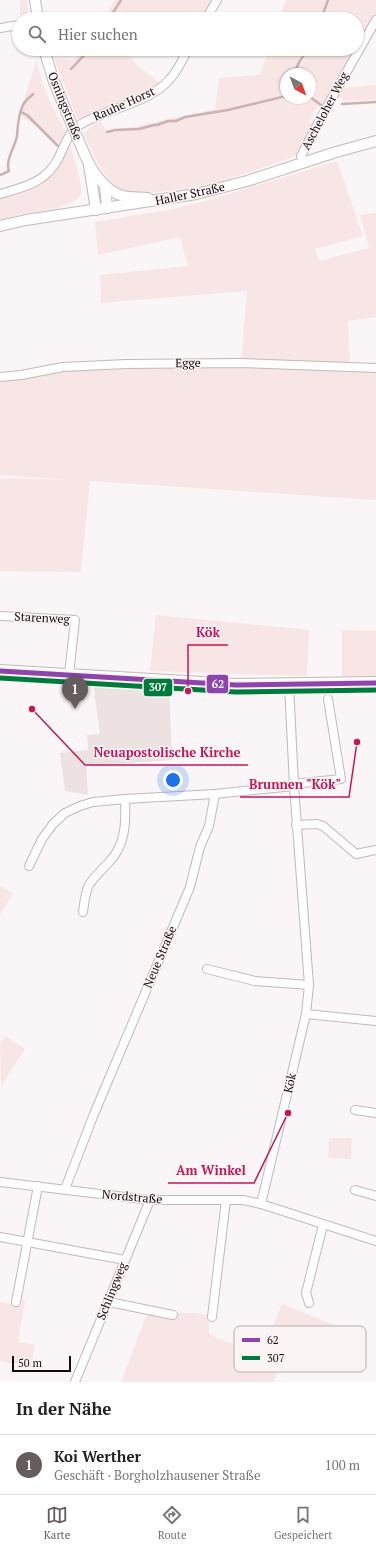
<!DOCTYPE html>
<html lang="de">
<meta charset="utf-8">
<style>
:root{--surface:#fff;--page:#f6f6f6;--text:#222;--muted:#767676;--line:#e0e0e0;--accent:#655d5d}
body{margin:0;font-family:"PT Serif",serif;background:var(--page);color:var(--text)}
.compass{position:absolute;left:280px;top:68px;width:36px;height:36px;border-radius:50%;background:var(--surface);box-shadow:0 1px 3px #0004;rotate:139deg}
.scale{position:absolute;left:12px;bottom:10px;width:59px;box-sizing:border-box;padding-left:4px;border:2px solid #150b0b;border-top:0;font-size:11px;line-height:14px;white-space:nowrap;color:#150b0b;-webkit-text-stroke:3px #fbf4f5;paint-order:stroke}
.you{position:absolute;left:173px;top:780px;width:14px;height:14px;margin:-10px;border:3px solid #fff;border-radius:50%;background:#1a73e8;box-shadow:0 0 0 6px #1a73e833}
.badge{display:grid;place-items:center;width:26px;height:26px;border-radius:50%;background:var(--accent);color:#fff;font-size:13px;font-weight:700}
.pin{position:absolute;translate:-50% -33px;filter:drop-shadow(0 1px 2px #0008)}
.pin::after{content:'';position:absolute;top:21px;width:14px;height:12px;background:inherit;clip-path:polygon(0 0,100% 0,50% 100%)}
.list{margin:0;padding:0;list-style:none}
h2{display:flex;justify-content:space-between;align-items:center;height:52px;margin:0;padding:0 16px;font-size:17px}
h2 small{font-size:13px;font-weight:400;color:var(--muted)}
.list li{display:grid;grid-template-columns:26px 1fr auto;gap:12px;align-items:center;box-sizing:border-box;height:60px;padding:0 16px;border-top:1px solid var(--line)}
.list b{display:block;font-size:15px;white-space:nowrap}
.list p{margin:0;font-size:13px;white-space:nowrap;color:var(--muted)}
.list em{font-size:13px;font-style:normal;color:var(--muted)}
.icon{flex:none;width:22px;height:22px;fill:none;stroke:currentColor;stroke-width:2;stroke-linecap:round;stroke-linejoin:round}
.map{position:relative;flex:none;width:376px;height:1382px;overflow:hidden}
.search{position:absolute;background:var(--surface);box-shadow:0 1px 3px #0004;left:12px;right:12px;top:12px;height:44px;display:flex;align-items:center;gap:10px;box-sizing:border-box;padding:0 14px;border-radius:22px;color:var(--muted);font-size:15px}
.sheet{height:112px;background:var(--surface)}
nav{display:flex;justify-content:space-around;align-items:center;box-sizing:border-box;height:56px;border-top:1px solid var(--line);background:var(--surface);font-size:11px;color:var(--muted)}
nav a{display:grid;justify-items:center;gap:2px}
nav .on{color:var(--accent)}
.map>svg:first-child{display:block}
.built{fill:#ede2e2}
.green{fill:#f8e6e7}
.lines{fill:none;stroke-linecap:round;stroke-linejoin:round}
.stream{stroke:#ccb1b3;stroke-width:2.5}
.minor-casing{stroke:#c1b9ba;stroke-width:10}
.tertiary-casing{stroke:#c1b9ba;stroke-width:12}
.secondary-casing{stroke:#c1b9ba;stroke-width:14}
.minor{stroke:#fefefe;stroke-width:8}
.tertiary{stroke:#fefefe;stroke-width:10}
.secondary{stroke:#fefefe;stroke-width:12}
.tertiary-bridge-casing{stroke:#c1b9ba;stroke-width:12;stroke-linecap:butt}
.tertiary-bridge{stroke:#fefefe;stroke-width:10}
.bus-1-casing{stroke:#fbf4f5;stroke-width:8}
.bus-2-casing{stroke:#fbf4f5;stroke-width:8}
.bus-1{stroke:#8e44ad;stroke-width:5}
.bus-2{stroke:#007b3d;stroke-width:5}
.labels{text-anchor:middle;stroke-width:3;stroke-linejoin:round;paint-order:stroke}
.street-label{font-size:12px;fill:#150b0b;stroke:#fbf4f5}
.key{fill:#fbf4f5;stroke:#b6aeaf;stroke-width:1}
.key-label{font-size:11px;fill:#150b0b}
.leader{fill:none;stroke:#c2185b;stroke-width:1.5}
.callout-dot{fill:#c2185b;stroke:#fbf4f5;stroke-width:1.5}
.callout-label{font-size:13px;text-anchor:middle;font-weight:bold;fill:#c2185b;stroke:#fbf4f5;stroke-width:3;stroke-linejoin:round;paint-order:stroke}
.line-badge{stroke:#fbf4f5;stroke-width:1.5}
.badge-label{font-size:11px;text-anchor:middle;font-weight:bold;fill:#fff}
</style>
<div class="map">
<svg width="376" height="1382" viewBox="0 0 376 1382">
<rect width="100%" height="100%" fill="#faf5f6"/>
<path class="built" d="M93 684 169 689 172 760 86 766 88 795 65 791 60 753 88 750 87 735 100 734Z"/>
<g class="green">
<path d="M20 0H27C28 8 30 16 20 19Z"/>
<path d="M115 0H214L202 19H103Z"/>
<path d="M286 0H326L319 19H279Z"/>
<path d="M329 0H376V15L357 48V19H323Z"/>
<path d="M83 49H125L138 66 161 84 146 94 80 121 76 116 54 58 74 60Z"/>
<path d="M269 49H306L291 74H286V98H310V74H295L310 49H357L322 108 318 106 309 121 314 124 297 156C247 173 197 192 143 193 137 193 129 194 124 192 105 185 92 150 83 133L100 120 106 131 127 128 215 109 219 78 260 75Z"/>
<path d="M37 60C39 70 41 81 45 90 50 103 58 116 64 129 68 140 86 188 80 196 75 203 65 203 59 208L22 214 0 220V198L42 184 58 167 66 148 19 114Z"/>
<path d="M376 85V100L343 101 340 97H335L340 88Z"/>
<path d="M337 161 363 236 315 249 319 261 369 248 360 215 376 213V317L348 321 350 364 241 361 247 291 101 303 100 275 188 266 180 237 98 255 95 222 167 210 205 201Z"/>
<path d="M126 367H241L376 373V500L90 481 81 572 0 571V478L69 480 0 475V380L64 371Z"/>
<path d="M156 615 309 630 307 676 150 671Z"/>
<path d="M342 630 376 631V676H342Z"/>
<path d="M0 886 13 893 0 915Z"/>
<path d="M5 1036 25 1049 1 1086 0 1044Z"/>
<path d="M329 1138H352L351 1159 328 1158Z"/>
<path d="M23 1300H25L18 1342 35 1345 31 1367 0 1361V1302L21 1306Z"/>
<path d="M282 1304 337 1326 308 1343 276 1375 274 1382H121L147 1314 175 1320 177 1313H195L209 1315V1334L260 1356Z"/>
</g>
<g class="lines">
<g class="stream">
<path d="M109 19 121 0"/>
<path d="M321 19 328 0"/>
<path d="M71 69 90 49"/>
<path d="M293 74C296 70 297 66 300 61 302 57 306 54 307 49"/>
<path d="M310 97 321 105"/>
<path d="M342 104 376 102"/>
<path d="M21 112 27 115 58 146"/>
<path d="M107 132 115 130 139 129 154 125H157L168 121H176L185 117 228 110 286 96"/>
<path d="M0 175 9 171C5 160 15 147 17 136 18 125 18 115 23 105 25 101 30 97 33 94"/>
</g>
<defs>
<g id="minor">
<path d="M206 19 217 0"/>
<path d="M0 28 19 25"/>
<path d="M303 162 301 156 325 110 376 20"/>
<path d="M0 194C25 187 47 182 59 157 64 147 67 136 75 128 85 120 97 117 108 112 129 104 154 97 169 80 178 71 182 60 188 49"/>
<path d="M0 377 21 375 63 367 126 364 241 363 376 368"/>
<path d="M0 616 75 620 69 675"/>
<path d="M293 784 341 779 328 699"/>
<path d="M296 825 317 824 323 826 356 854 376 850"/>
<path d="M29 866 42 839 53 824 65 813 80 806 93 802 125 799 215 794"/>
<path d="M83 912C84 904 85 895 88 887 93 877 102 870 110 861 126 844 126 821 125 799"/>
<path d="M207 969 255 981 309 985"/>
<path d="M306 1014 376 1021"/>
<path d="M355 1110 376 1113"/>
<path d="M0 1182 150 1200H243L261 1204 376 1241"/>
<path d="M65 1189 94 1114 190 887 200 847 209 826 215 794 294 786"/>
<path d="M355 1190 376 1196"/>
<path d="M261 1204 306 1014 309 985 294 786 289 684"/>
<path d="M0 1237 125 1260"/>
<path d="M16 1302 38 1186"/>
<path d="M109 1302 173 1315"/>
<path d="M309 1303 306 1293 323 1225"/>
<path d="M212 1317 226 1200"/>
<path d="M75 1382 150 1200"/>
</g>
<g id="tertiary">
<path d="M35 0 38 19"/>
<path d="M44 49 53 79 66 111"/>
<path d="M84 153C91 170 104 191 123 196 130 198 140 197 148 198"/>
<path d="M89 165 96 210"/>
<path d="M105 185 107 208"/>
<path d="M0 226 26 220 196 194 247 181 336 152 376 141"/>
</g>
<path id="secondary" d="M0 671 236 685 376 683"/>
</defs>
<use href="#minor" class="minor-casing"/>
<use href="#tertiary" class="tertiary-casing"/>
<use href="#secondary" class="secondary-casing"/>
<use href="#minor" class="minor"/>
<use href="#tertiary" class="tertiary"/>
<use href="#secondary" class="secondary"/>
<defs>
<path id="tertiary-bridge" d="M66 111 84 153"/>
</defs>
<use href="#tertiary-bridge" class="tertiary-bridge-casing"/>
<use href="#tertiary-bridge" class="tertiary-bridge"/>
<defs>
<path id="bus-1" d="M0 671 236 685 376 683"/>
<path id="bus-2" d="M0 678 236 692 376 690"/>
</defs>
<use href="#bus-1" class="bus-1-casing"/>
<use href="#bus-2" class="bus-2-casing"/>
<use href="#bus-1" class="bus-1"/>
<use href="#bus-2" class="bus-2"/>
</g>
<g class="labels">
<g class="street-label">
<text transform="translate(124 104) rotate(-24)" y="4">Rauhe Horst</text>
<text transform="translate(65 106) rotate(68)" y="4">Osningstraße</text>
<text transform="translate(325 111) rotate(-62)" y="4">Ascheloher Weg</text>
<text transform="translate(190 194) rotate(-12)" y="4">Haller Straße</text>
<text transform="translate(188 363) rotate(-1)" y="4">Egge</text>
<text transform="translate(42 618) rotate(3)" y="4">Starenweg</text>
<text transform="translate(160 957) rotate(-67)" y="4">Neue Straße</text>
<text transform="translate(290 1083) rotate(-77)" y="4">Kök</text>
<text transform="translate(132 1197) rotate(5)" y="4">Nordstraße</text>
<text transform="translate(112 1291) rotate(-68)" y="4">Schlingweg</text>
</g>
</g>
<rect x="234" y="1326" width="132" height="46" rx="6" class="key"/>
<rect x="242" y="1338" width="18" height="4" fill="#8e44ad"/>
<rect x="242" y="1356" width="18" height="4" fill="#007b3d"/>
<g class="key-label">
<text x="267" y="1344">62</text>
<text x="267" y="1362">307</text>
</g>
<path class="leader" d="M188 691L188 645H228M32 709L85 765H248M357 742L349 797H240M288 1113L254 1183H168"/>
<g class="callout-dot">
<circle cx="188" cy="691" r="4"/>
<circle cx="32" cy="709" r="4"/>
<circle cx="357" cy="742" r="4"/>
<circle cx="288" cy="1113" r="4"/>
</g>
<g class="callout-label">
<text x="208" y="637">Kök</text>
<text x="167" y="757">Neuapostolische Kirche</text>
<text x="295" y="789">Brunnen "Kök"</text>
<text x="211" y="1175">Am Winkel</text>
</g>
<g class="line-badge">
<rect x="206" y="674" width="23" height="20" rx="4" fill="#8e44ad"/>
<rect x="143" y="678" width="30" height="19" rx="4" fill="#007b3d"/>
</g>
<g class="badge-label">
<text x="218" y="688">62</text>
<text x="158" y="691">307</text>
</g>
</svg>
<svg class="compass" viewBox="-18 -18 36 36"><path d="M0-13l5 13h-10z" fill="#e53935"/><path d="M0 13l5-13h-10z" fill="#767676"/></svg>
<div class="scale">50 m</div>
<div class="you"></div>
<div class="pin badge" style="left:75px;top:709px">1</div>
<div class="search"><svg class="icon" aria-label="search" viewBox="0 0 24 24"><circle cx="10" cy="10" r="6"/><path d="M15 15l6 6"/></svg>Hier suchen</div>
</div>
<section class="sheet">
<h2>In der Nähe<small></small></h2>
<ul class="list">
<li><span class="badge">1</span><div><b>Koi Werther</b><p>Geschäft · Borgholzhausener Straße</p></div><em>100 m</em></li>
</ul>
</section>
<nav>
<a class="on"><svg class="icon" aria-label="map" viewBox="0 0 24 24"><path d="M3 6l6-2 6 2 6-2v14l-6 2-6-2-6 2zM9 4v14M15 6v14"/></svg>Karte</a>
<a><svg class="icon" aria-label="directions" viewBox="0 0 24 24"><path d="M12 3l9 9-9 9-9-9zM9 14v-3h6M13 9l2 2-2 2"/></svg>Route</a>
<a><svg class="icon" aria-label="saved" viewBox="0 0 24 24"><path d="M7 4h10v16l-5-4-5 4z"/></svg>Gespeichert</a>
</nav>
